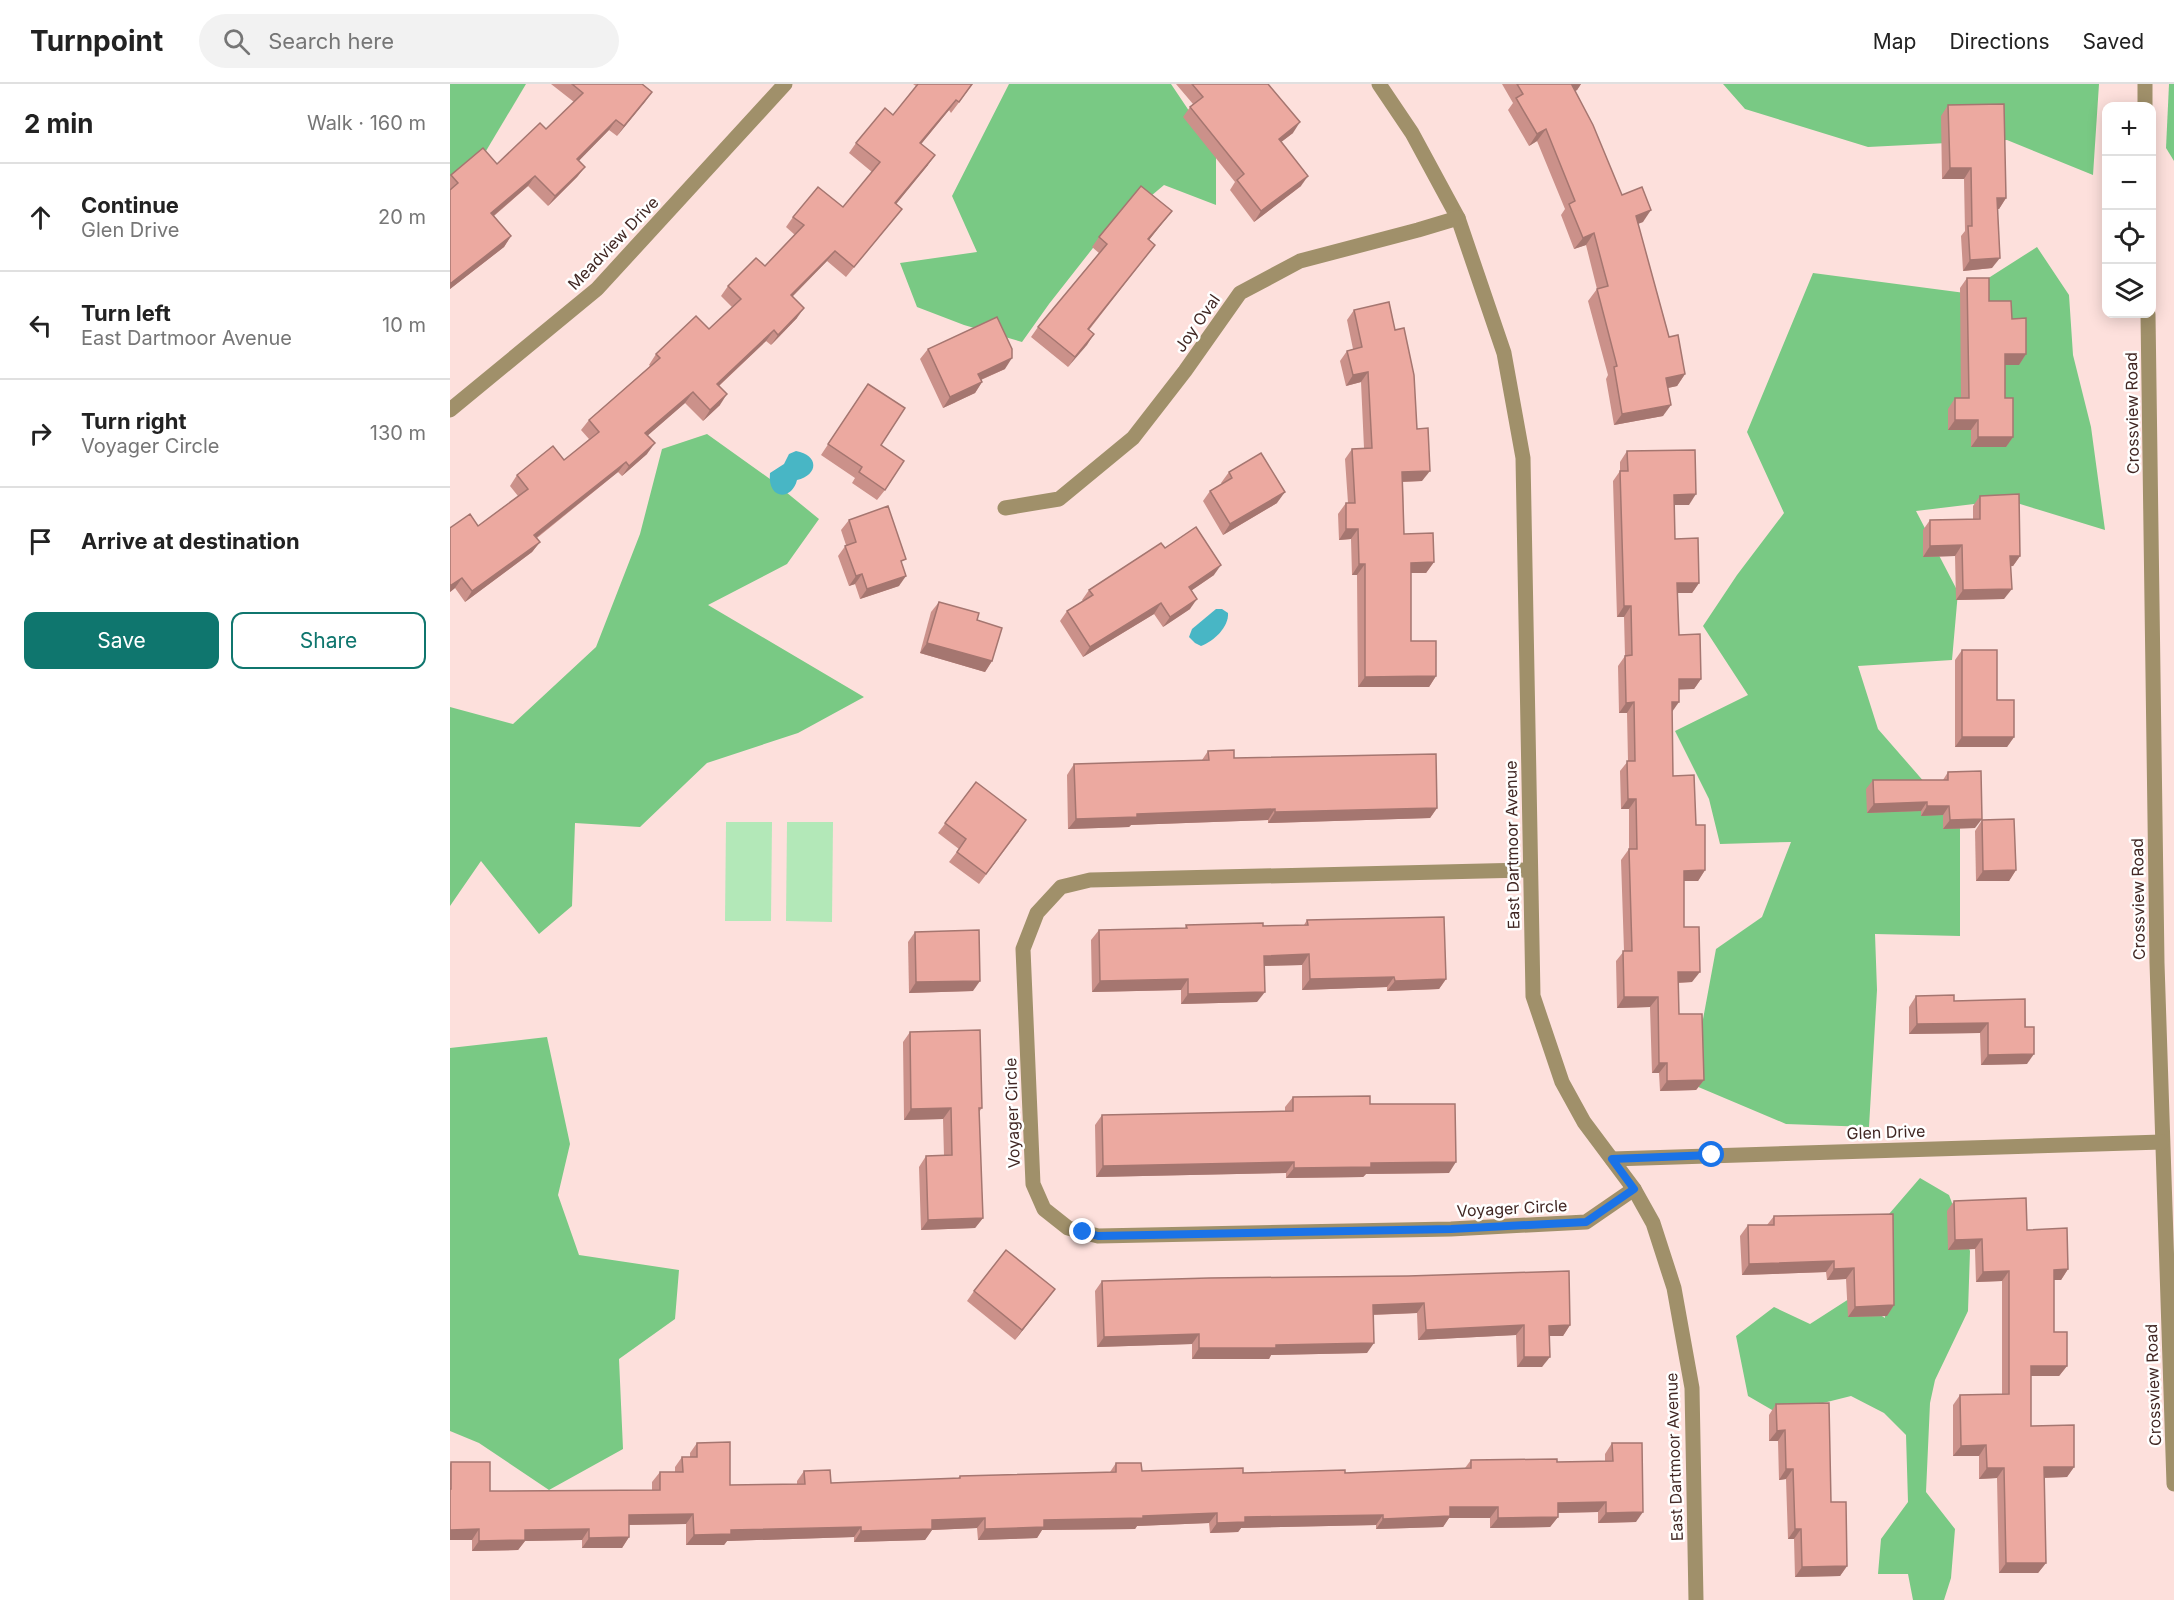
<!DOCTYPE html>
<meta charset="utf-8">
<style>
:root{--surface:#fff;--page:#f2f2f2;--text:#222;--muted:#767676;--line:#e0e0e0;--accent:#0f766e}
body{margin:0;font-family:Inter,sans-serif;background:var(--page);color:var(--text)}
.controls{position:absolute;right:18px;top:18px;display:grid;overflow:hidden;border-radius:12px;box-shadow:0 3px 15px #0003}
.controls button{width:54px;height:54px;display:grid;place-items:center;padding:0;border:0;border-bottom:2px solid var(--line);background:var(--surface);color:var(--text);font:30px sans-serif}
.stop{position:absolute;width:18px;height:18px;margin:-14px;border:4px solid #1a73e8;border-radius:50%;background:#fff}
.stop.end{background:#1a73e8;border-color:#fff;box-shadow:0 2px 6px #0008}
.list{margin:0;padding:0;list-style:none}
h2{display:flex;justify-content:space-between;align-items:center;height:78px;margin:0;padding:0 24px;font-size:26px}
h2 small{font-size:20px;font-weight:400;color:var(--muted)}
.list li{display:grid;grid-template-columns:39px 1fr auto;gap:18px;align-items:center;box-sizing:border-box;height:108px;padding:0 24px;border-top:2px solid var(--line)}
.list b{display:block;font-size:22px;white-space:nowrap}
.list p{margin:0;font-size:20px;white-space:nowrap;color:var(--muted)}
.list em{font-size:20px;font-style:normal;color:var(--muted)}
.actions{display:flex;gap:12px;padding:18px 24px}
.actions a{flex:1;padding:14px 0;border:2px solid var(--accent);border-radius:12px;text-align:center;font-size:21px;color:var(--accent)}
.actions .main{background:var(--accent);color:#fff}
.icon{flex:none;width:33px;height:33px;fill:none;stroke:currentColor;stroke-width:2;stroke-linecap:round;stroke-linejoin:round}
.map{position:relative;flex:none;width:1724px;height:1516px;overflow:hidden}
header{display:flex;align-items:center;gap:36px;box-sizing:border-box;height:84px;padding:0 30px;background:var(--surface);border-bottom:2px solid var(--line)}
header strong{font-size:28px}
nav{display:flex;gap:33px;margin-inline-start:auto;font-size:21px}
.search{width:420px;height:54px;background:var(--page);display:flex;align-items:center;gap:15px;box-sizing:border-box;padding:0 21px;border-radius:33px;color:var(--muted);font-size:22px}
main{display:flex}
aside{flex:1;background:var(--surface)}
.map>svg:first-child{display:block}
.green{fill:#b3e8b8}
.forest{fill:#79c984}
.water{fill:#48b6c5}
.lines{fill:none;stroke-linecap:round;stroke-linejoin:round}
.minor{stroke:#a0906a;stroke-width:15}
.wall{fill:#cb918a}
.shaded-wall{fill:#a57670}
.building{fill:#eca9a0;stroke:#a57670;stroke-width:1.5}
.route{stroke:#1a73e8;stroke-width:8}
.labels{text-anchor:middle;stroke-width:5;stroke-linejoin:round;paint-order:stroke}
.street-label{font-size:16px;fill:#412723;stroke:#fff}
</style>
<header>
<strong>Turnpoint</strong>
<div class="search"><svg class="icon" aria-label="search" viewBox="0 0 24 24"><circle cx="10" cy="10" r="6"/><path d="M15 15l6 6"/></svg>Search here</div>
<nav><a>Map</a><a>Directions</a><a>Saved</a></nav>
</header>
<main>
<aside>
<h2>2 min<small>Walk · 160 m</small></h2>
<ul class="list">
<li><svg class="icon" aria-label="ahead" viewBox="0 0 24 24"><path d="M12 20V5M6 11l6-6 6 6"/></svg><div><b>Continue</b><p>Glen Drive</p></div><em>20 m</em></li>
<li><svg class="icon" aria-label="left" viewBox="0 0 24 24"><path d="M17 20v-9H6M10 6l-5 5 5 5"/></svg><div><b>Turn left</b><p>East Dartmoor Avenue</p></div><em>10 m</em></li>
<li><svg class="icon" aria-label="right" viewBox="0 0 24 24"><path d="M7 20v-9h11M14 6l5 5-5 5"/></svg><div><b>Turn right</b><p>Voyager Circle</p></div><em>130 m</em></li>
<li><svg class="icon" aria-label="arrive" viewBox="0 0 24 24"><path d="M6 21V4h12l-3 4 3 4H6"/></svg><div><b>Arrive at destination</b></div></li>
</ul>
<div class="actions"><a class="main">Save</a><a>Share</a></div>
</aside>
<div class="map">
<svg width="1724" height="1516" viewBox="0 0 1724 1516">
<rect width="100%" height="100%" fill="#fde0dc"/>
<g class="green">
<path d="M276 738H322L321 837H275Z"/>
<path d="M337 738H383L382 838 336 837Z"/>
</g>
<g class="forest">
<path d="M0 0H76L30 77 0 94Z"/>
<path d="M559 0H721L766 67V121L714 101 650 155 599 220 572 258 514 241 467 223 450 179 527 168 502 112Z"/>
<path d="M1273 0H1649L1643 91 1557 56 1418 63 1295 25Z"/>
<path d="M1719 0H1724V77L1716 64Z"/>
<path d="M1587 163 1619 211 1623 271 1641 343 1655 446 1557 416 1466 427 1508 508 1502 576 1408 582 1428 645 1510 739V852L1425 850 1427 906 1419 1043 1336 1040 1246 1002 1251 946 1266 865 1312 833 1341 758 1270 760 1259 715 1225 647 1298 611 1253 542 1287 491 1334 429 1297 348 1363 189 1515 209Z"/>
<path d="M257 350 320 395 369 435 337 480 258 521 414 613 348 649 257 679 190 743 125 739 122 822 89 850 31 777 0 822V623L63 640 146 563 190 450 212 365Z"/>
<path d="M97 953 120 1060 108 1111 129 1171 229 1186 225 1235 169 1275 173 1365 99 1406 29 1359 0 1347V964Z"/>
<path d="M1470 1094 1499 1111 1520 1167 1518 1227 1485 1296 1480 1319 1476 1408 1505 1445 1501 1494 1494 1516H1463L1458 1490H1428L1431 1455 1458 1418 1456 1351 1434 1329 1401 1312 1329 1330 1298 1312 1286 1252 1324 1223 1360 1240 1402 1213 1435 1234 1433 1137Z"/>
</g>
<g class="water">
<path d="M346 367C369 371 369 391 347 396 342 417 317 416 320 389L334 380 339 370Z"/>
<path d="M766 525H772L778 529C779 543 764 557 751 562L745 559 739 553 742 545Z"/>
</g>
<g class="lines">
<g class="minor">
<path d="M929 0 962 49 1008 134 1054 269 1073 374 1083 912 1112 998 1134 1038 1184 1105 1203 1139 1224 1204 1242 1304 1246 1516"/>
<path d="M1695 0V22"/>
<path d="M1698 230 1707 879 1724 1400"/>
<path d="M0 326 147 205 335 0"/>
<path d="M555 424 609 415 683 354 735 287 790 209 850 177 968 146 1008 134"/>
<path d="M1080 786 640 796 611 803 587 829 573 865 583 1100 594 1125 618 1144 648 1152 1001 1145 1136 1138 1184 1105"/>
<path d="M1162 1075 1712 1058"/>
</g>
</g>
<g class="wall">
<path d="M101 0H192L202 8 167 52 159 46 128 77 135 83 127 93 98 122 78 102 44 132 61 152 54 163 0 205V93L1 91 47 80 96 45 124 18Z"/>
<path d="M463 0H523L501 29 499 26 471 60 478 81 446 120 444 135 396 193 377 177 343 212 347 234 321 261 316 257 269 302 270 321 253 337 235 319 198 351 197 370 172 392 168 388 87 454 90 458 82 468 15 518 5 504 0 508V444L28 442 68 412 60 402 67 391 114 376 139 355 131 346 139 336 200 282 199 281 206 270 259 245 282 223 271 212 278 202 315 182 345 151 336 143 343 133 393 123 422 88 399 69 406 59 443 31 466 2Z"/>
<path d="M726 0H818L843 49 831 58 851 102 804 138 780 106 785 98 733 33 740 23 743 20Z"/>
<path d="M1052 0H1131L1127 6 1125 7 1172 111 1193 138 1188 139 1219 253 1235 290 1227 302 1218 304 1213 332 1164 341 1156 295 1158 291 1138 217 1147 205 1136 161 1124 165 1111 131 1115 125 1087 57 1079 62 1058 26 1063 19Z"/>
<path d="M1498 21 1556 114 1549 125H1548L1542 184 1513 187 1511 152 1515 147 1514 95H1492L1491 32Z"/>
<path d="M722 127 699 156 705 161 639 246 644 250 618 283 581 253 588 243 649 169 642 163 649 153Z"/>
<path d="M1517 194 1539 217 1562 235 1576 270 1569 281H1555V314L1563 353 1556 363H1521V346H1498V325L1505 314H1511L1510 204Z"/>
<path d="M904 226 967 345 972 397 953 398 954 450 984 478 976 489H961V557L986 592 979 603H908L907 491H902L901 455 889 456 888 430 896 419H898L895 375 902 365 914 364 911 298 896 302 890 277 897 267 903 265 897 236Z"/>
<path d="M478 265 555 285 531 296 532 298 525 309 493 324 470 275Z"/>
<path d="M418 300 431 361 435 406 427 416 402 399 405 394 371 371Z"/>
<path d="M1177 367 1239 421H1224L1225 455 1249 499 1242 509H1227L1229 551 1251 595 1244 605H1229L1222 628 1223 692 1246 741 1255 786 1248 797H1234V843L1242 898 1228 899 1229 930 1254 996 1246 1006 1210 1007 1209 989H1202L1200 923 1167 924 1166 877 1174 867 1171 776 1179 765V725H1171L1170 687 1178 677 1177 629H1169L1168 582 1175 572 1174 533H1167L1163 397 1170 387V378Z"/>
<path d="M779 388 827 419 773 451 753 417 760 407 772 400 771 399Z"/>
<path d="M1530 412 1570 472 1563 482H1561L1554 515 1506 516 1505 472 1473 473V446L1480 436 1523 435V422Z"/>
<path d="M399 436 452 481 449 502 410 515 405 500 399 502 388 472 396 461 391 446Z"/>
<path d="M715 464 764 491 742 506 740 525 713 543 704 530 633 573 610 537 617 527 633 517 632 516 639 506Z"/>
<path d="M489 518 527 536 542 577 535 588 470 569 481 528Z"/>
<path d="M1512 566 1547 616 1564 653 1557 663H1505V576Z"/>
<path d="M758 667 784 674 987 724 980 734 818 739V736L681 741 679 743 618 745 617 691 624 680 752 676Z"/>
<path d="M1498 688 1525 744 1493 745V731L1471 732V727L1417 729 1416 705 1423 696H1493Z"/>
<path d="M526 698 569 747 529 800 499 778 509 765 488 749Z"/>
<path d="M1532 736 1566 786 1559 797H1526L1525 747Z"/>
<path d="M857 836 996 895 989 905 937 907V903L852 906V881L814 882 807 918 731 920V906L642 908 641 856 649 846 735 844 736 841 813 842 854 841Z"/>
<path d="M465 848 523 907 459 909 458 858Z"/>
<path d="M1466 912 1504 917 1575 915 1577 980 1531 981 1530 949 1459 950V923Z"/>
<path d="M460 948 532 1024 529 1028 533 1134 525 1144 471 1146 469 1083 476 1072H494L493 1035 454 1036 453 958Z"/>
<path d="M843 1013 920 1020 999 1089 916 1090 913 1093 836 1094V1089L646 1093 645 1041 652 1031 835 1027V1023Z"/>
<path d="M1504 1117 1577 1146 1618 1185 1611 1196H1604V1248L1617 1282 1609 1292H1581V1342L1624 1383 1617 1393 1594 1394 1596 1479 1588 1489H1549L1547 1394 1529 1395V1372H1503V1321L1510 1311 1552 1310V1197L1526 1198 1525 1165 1498 1166 1497 1127Z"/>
<path d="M1443 1130 1444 1221 1437 1232 1398 1233 1396 1195 1377 1196 1376 1188 1292 1191 1290 1152 1298 1141H1317L1324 1132Z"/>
<path d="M958 1192 1120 1241 1113 1252H1099L1092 1283H1067L1066 1251 968 1256 967 1229 923 1231 917 1269 821 1271 819 1275H742V1260L647 1263 645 1207 652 1197Z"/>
<path d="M605 1205 565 1256 517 1217 524 1207Z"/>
<path d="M1326 1320 1381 1418 1397 1482 1390 1492 1345 1493 1344 1455H1338L1336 1395 1329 1396 1328 1357H1319V1331Z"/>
<path d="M247 1359 280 1401 347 1400V1397L354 1387 381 1399 508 1394 510 1392 660 1388 666 1379 692 1387 793 1389H895L1015 1384 1021 1376 1107 1378 1155 1377V1370L1162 1359 1186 1438 1148 1439V1428L1108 1429V1433L1100 1443 1040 1444V1434H999L993 1443 926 1445V1441L791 1444 788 1448 760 1449 759 1439 687 1442 685 1445 592 1446 587 1454 528 1456 527 1444 482 1446 475 1456 404 1458V1453L277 1457 274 1461H236V1440L179 1441V1453L172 1464H132V1456L75 1457 68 1466 22 1467V1456H0V1380L1 1378 40 1407 202 1406V1398L210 1388H225V1383L232 1373H240V1369Z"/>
</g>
<g class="shaded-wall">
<path d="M1124 0H1131L1127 6 1114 13 1122 1Z"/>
<path d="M202 8 195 18 167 52 174 42Z"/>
<path d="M506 16 499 26 463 70 470 59Z"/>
<path d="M166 36 159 46 120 86 127 75Z"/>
<path d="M850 38 843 49 822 65 829 55Z"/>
<path d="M1096 45 1087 57 1079 62 1087 50Z"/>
<path d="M485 71 478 81 438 130 445 119Z"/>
<path d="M135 83 127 93 98 122 105 112Z"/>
<path d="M1500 84H1521L1514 95H1492Z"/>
<path d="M85 92 78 102 34 140 41 129Z"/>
<path d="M858 92 851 102 804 138 811 127Z"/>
<path d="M1547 114H1556L1549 125H1540Z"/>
<path d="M1201 126 1193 138 1178 144 1186 132Z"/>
<path d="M722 127 714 137 691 166 698 155Z"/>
<path d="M1144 149 1136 161 1124 165 1133 154Z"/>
<path d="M61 152 54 163 0 205V200Z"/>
<path d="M705 161 697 171 631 255 638 245Z"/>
<path d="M385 167 377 177 334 221 341 211Z"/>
<path d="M1550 174 1542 184 1513 187 1520 176Z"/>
<path d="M354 224 347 234 321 261 328 251Z"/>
<path d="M324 246 316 257 260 310 267 300Z"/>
<path d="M644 250 637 261 618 283 625 273Z"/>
<path d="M1555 270H1576L1569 281H1548Z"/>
<path d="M562 274 555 285 521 300 528 290Z"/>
<path d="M918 288 911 298 896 302 903 291Z"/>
<path d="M1235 290 1227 302 1208 306 1216 294Z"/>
<path d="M532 298 525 309 493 324 500 313Z"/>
<path d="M243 308 235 319 188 360 195 349Z"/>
<path d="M277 310 270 321 253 337 260 326Z"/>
<path d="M1221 321 1213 332 1164 341 1172 330Z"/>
<path d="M1505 336H1528L1521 346H1498Z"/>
<path d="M1528 353H1563L1556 363H1521Z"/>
<path d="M205 359 197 370 172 392 179 382Z"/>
<path d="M176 378 168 388 77 461 84 451Z"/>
<path d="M980 387 972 397 945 398 952 388Z"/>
<path d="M835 408 827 419 773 451 780 440Z"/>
<path d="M1246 410 1239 421H1217L1224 411Z"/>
<path d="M896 445H908L901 455 889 456Z"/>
<path d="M90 458 82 468 15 518 22 507Z"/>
<path d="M1512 461 1505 472 1473 473 1480 462Z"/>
<path d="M1560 472H1570L1563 482 1553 483Z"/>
<path d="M984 478 976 489H954L961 479Z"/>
<path d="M909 480H915L907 491H902Z"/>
<path d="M771 481 764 491 732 513 739 503Z"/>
<path d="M412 490 405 500 399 502 406 492Z"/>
<path d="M456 492 449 502 410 515 417 505Z"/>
<path d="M12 494 5 504 0 508V502Z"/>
<path d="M1227 499H1249L1242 509H1220Z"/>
<path d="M1562 505 1554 515 1506 516 1513 506Z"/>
<path d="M747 515 740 525 713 543 720 533Z"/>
<path d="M711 519 704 530 633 573 640 563Z"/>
<path d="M1174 522H1181L1174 533H1167Z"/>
<path d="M477 559 542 577 535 588 470 569Z"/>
<path d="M986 592 979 603H908L915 593Z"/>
<path d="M1229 595H1251L1244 605 1221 606Z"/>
<path d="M1184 618 1177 629H1169L1176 619Z"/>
<path d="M1222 618H1229L1222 628Z"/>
<path d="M1512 653H1564L1557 663H1505Z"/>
<path d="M1178 715H1186L1179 725H1171Z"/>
<path d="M1477 718 1471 727 1417 729 1424 720Z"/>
<path d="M1477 722H1499L1493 731 1471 732Z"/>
<path d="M987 724 980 734 818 739 825 728Z"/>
<path d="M825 725 818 736 681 741 679 743 618 745 626 735 687 730Z"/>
<path d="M1532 735 1525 744 1493 745 1500 736Z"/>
<path d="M1255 786 1248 797H1226L1234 787Z"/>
<path d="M1566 786 1559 797H1526L1533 787Z"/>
<path d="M859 870 852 881 806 882 814 872Z"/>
<path d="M1228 888H1250L1242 898 1221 899Z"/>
<path d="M944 893 937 903 852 906 860 895Z"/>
<path d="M738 895 731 906 642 908 650 897Z"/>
<path d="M996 895 989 905 937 907 945 897Z"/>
<path d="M530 897 523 907 459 909 466 898Z"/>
<path d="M815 908 807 918 731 920 738 910Z"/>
<path d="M1174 913H1208L1200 923 1167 924Z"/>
<path d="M1538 939 1530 949 1459 950 1467 940Z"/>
<path d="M1584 970 1577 980 1531 981 1538 971Z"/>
<path d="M1209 979H1217L1209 989H1202Z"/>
<path d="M1254 996 1246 1006 1210 1007 1217 997Z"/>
<path d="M501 1024 493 1035 454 1036 461 1025Z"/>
<path d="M844 1078 836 1089 646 1093 653 1082Z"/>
<path d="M1006 1078 999 1089 916 1090 913 1093 836 1094 844 1084 921 1079Z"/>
<path d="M533 1134 525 1144 471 1146 478 1136Z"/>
<path d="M1532 1155 1525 1165 1498 1166 1505 1156Z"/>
<path d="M1384 1177 1376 1188 1292 1191 1299 1180Z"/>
<path d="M1404 1184 1396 1195 1377 1196 1384 1185Z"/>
<path d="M1618 1185 1611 1196H1597L1604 1186Z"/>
<path d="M1559 1187 1552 1197 1526 1198 1533 1188Z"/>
<path d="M605 1205 597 1216 565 1256 572 1246Z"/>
<path d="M974 1219 967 1229 916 1231 923 1221Z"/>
<path d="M1444 1221 1437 1232 1398 1233 1405 1223Z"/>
<path d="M1074 1241 1066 1251 968 1256 976 1246Z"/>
<path d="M1120 1241 1113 1252H1092L1099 1242Z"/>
<path d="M749 1250 742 1260 647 1263 654 1253Z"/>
<path d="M924 1259 917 1269 821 1271 819 1275H742L749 1264 826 1261Z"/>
<path d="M1074 1273H1100L1092 1283H1067Z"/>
<path d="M1581 1282H1617L1609 1292H1573Z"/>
<path d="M1335 1346 1328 1357H1319L1327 1347Z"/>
<path d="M1536 1361 1529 1372H1503L1511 1362Z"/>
<path d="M1594 1383H1624L1617 1393 1586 1394Z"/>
<path d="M1537 1384H1554L1547 1394 1529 1395Z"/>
<path d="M1336 1385H1343L1336 1395 1329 1396Z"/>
<path d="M1156 1418 1148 1428 1100 1429 1108 1419Z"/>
<path d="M1000 1423H1048L1040 1434H999L993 1443 926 1445 933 1435Z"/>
<path d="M1193 1428 1186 1438 1148 1439 1156 1429Z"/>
<path d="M767 1429 759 1439 687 1442 685 1445 592 1446 587 1454 528 1456 535 1445 594 1436Z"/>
<path d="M243 1430 236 1440 172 1441 179 1431Z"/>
<path d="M933 1431 926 1441 791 1444 788 1448 760 1449 767 1439 795 1433Z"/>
<path d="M1108 1433 1100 1443 1040 1444 1048 1434Z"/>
<path d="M535 1434 527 1444 482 1446 475 1456 404 1458 411 1447 482 1436Z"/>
<path d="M411 1443 404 1453 277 1457 274 1461H236L244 1451 281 1446Z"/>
<path d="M29 1445 22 1456H0V1446Z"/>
<path d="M139 1445 132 1456 75 1457 68 1466 22 1467 29 1457 75 1446Z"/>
<path d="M1345 1445H1351L1344 1455H1338Z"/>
<path d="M179 1453 172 1464H132L139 1454Z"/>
<path d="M1556 1479H1596L1588 1489H1549Z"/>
<path d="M1397 1482 1390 1492 1345 1493 1352 1483Z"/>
</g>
<g class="building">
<path d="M122 0H192L202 8 174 42 166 36 127 75 135 83 105 112 85 92 41 129 61 152 0 200V106L8 99 1 91 33 64 47 80 90 39 96 45 133 9Z"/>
<path d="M468 0H522L509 18 506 16 470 59 485 71 445 119 452 125 404 183 385 167 341 211 354 224 328 251 324 246 267 300 277 310 260 326 243 308 195 349 205 359 179 382 176 378 84 451 90 458 22 507 12 494 0 502V444L20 430 28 442 78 405 67 391 103 362 114 376 149 348 139 336 210 274 206 270 246 232 259 245 291 215 278 202 306 174 315 182 354 141 343 133 368 103 393 123 430 78 406 59 435 24 443 31Z"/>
<path d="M742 0H818L850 38 829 55 858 92 811 127 787 96 794 90 740 23 753 13Z"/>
<path d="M1067 0H1124L1122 1 1143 41 1172 111 1192 103 1201 126 1186 132 1219 253 1228 251 1235 290 1216 294 1221 321 1172 330 1164 283 1167 282 1147 205 1158 202 1144 149 1133 154 1119 120 1125 117 1096 45 1087 50 1066 14 1073 10Z"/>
<path d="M1554 20 1556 114H1547L1550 174 1520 176 1518 142H1522L1521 84H1500L1498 21Z"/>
<path d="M691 102 722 127 698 155 705 161 638 245 644 250 625 273 588 243 657 160 649 153Z"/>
<path d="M1517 194H1539V217H1561L1562 235 1576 234V270H1555V314H1563V353H1528V336H1505V314H1519Z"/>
<path d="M939 218 945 246 954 244 964 291 967 345 978 344 980 387 952 388 954 450 983 449 984 478 961 479V557H986V592L915 593V480H909L908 445H896V419H905L902 365 922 364 918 288 903 291 897 267 912 263 904 226Z"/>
<path d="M547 233 562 265V274L528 290 532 298 500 313 478 265Z"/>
<path d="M418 300 455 324 431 361 454 377 435 406 409 388 412 383 378 360Z"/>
<path d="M1245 366 1246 410 1224 411 1225 455 1248 454 1249 499H1227L1229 551 1250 550 1251 595H1229V618H1222L1223 692 1244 691 1246 741H1255V786L1234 787V843H1249L1250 888H1228L1229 930H1252L1254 996 1217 997V979H1209L1208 913H1174L1173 867H1182L1179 765H1187L1186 715H1178L1177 677H1185L1184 618 1176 619 1175 572 1182 571 1181 522H1174L1170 387H1178L1177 367Z"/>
<path d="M811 369 835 408 780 440 760 407 782 394 779 388Z"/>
<path d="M1569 410 1570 472H1560L1562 505 1513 506 1512 461 1480 462V436L1530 435V412Z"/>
<path d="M438 422 456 475 451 477 456 492 417 505 412 490 406 492 395 462 406 458 399 436Z"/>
<path d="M746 443 771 481 739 503 747 515 720 533 711 519 640 563 617 527 643 511 639 506 711 459 715 464Z"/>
<path d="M489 518 529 529 527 536 552 544 542 577 477 559Z"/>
<path d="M1512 566H1547V616H1564V653H1512Z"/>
<path d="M784 666V674L986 670 987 724 825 728V725L687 730V733L626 735 624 680 759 676 758 667Z"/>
<path d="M1531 687 1532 735 1500 736 1499 722H1477V718L1424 720 1423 696H1498V688Z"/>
<path d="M526 698 576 736 536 790 507 768 516 755 495 739Z"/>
<path d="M1564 735 1566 786 1533 787 1532 736Z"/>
<path d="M994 833 996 895 945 897 944 893 860 895 859 870 814 872 815 908 738 910V895L650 897 649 846 737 844 736 841 813 839V842L858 841 857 836Z"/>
<path d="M529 846 530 897 466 898 465 848Z"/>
<path d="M1504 911V917L1575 915V943H1584V970L1538 971V939L1467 940 1466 912Z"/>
<path d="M530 946 532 1024H529L533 1134 478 1136 476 1072 502 1071 501 1024 461 1025 460 948Z"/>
<path d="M920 1012V1020H1005L1006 1078 921 1079V1083L844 1084V1078L653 1082 652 1031 843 1027V1013Z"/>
<path d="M1576 1114 1577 1146 1617 1144 1618 1185 1604 1186V1248H1617V1282H1581V1342L1624 1341V1383H1594L1596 1479H1556L1554 1384H1537L1536 1361 1511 1362 1510 1311 1559 1310V1187L1533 1188 1532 1155 1505 1156 1504 1117Z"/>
<path d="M1443 1130 1444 1221 1405 1223 1404 1184 1384 1185V1177L1299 1180 1298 1141H1324V1132Z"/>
<path d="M556 1166 605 1205 572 1246 524 1207Z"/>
<path d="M1119 1187 1120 1241 1099 1242 1100 1273H1074V1241L976 1246 974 1219 923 1221 924 1259 826 1261V1264H749V1250L654 1253 652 1197 759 1194 958 1192Z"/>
<path d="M1379 1319 1381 1418H1396L1397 1482 1352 1483 1351 1445H1345L1343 1385H1336L1335 1346 1327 1347 1326 1320Z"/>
<path d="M280 1358V1401L355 1400 354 1387 380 1386 381 1399 510 1394V1392L666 1388V1379H691L692 1387 793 1384V1389L895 1386V1389L1021 1384V1376L1107 1375V1378L1163 1377 1162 1359H1192L1193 1428 1156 1429V1418L1108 1419V1433L1048 1434V1423H1000V1432L933 1435V1431L795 1433V1438L767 1439V1429L693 1432V1434L594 1436V1443L535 1445V1434L482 1436V1445L411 1447V1443L281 1446V1450L244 1451 243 1430 179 1431V1453L139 1454V1445L75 1446V1456L29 1457V1445L0 1446V1405H1V1378H40V1407L210 1406V1388H233L232 1373H247V1359Z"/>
</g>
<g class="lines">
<path class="route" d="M633 1148 648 1152 1001 1145 1136 1138 1184 1105 1162 1075 1262 1071"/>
</g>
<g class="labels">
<g class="street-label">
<text transform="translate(163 159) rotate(-46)" y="6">Meadview Drive</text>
<text transform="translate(747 239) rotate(-55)" y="6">Joy Oval</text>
<text transform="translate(1682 329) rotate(-91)" y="6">Crossview Road</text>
<text transform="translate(1062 761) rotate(-91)" y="6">East Dartmoor Avenue</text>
<text transform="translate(1688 815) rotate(-91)" y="6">Crossview Road</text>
<text transform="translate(562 1029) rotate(-92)" y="6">Voyager Circle</text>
<text transform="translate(1436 1048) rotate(-2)" y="6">Glen Drive</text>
<text transform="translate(1062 1124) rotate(-3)" y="6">Voyager Circle</text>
<text transform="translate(1703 1301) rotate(-92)" y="6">Crossview Road</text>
<text transform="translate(1224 1373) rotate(-92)" y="6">East Dartmoor Avenue</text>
</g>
</g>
</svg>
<div class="controls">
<button>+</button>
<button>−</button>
<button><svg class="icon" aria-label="locate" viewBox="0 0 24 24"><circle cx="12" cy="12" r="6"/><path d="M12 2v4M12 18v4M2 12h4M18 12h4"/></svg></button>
<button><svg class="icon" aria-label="layers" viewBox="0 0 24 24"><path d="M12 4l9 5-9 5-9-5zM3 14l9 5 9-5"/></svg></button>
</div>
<div class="stop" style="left:1262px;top:1071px"></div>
<div class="stop end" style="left:633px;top:1148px"></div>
</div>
</main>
